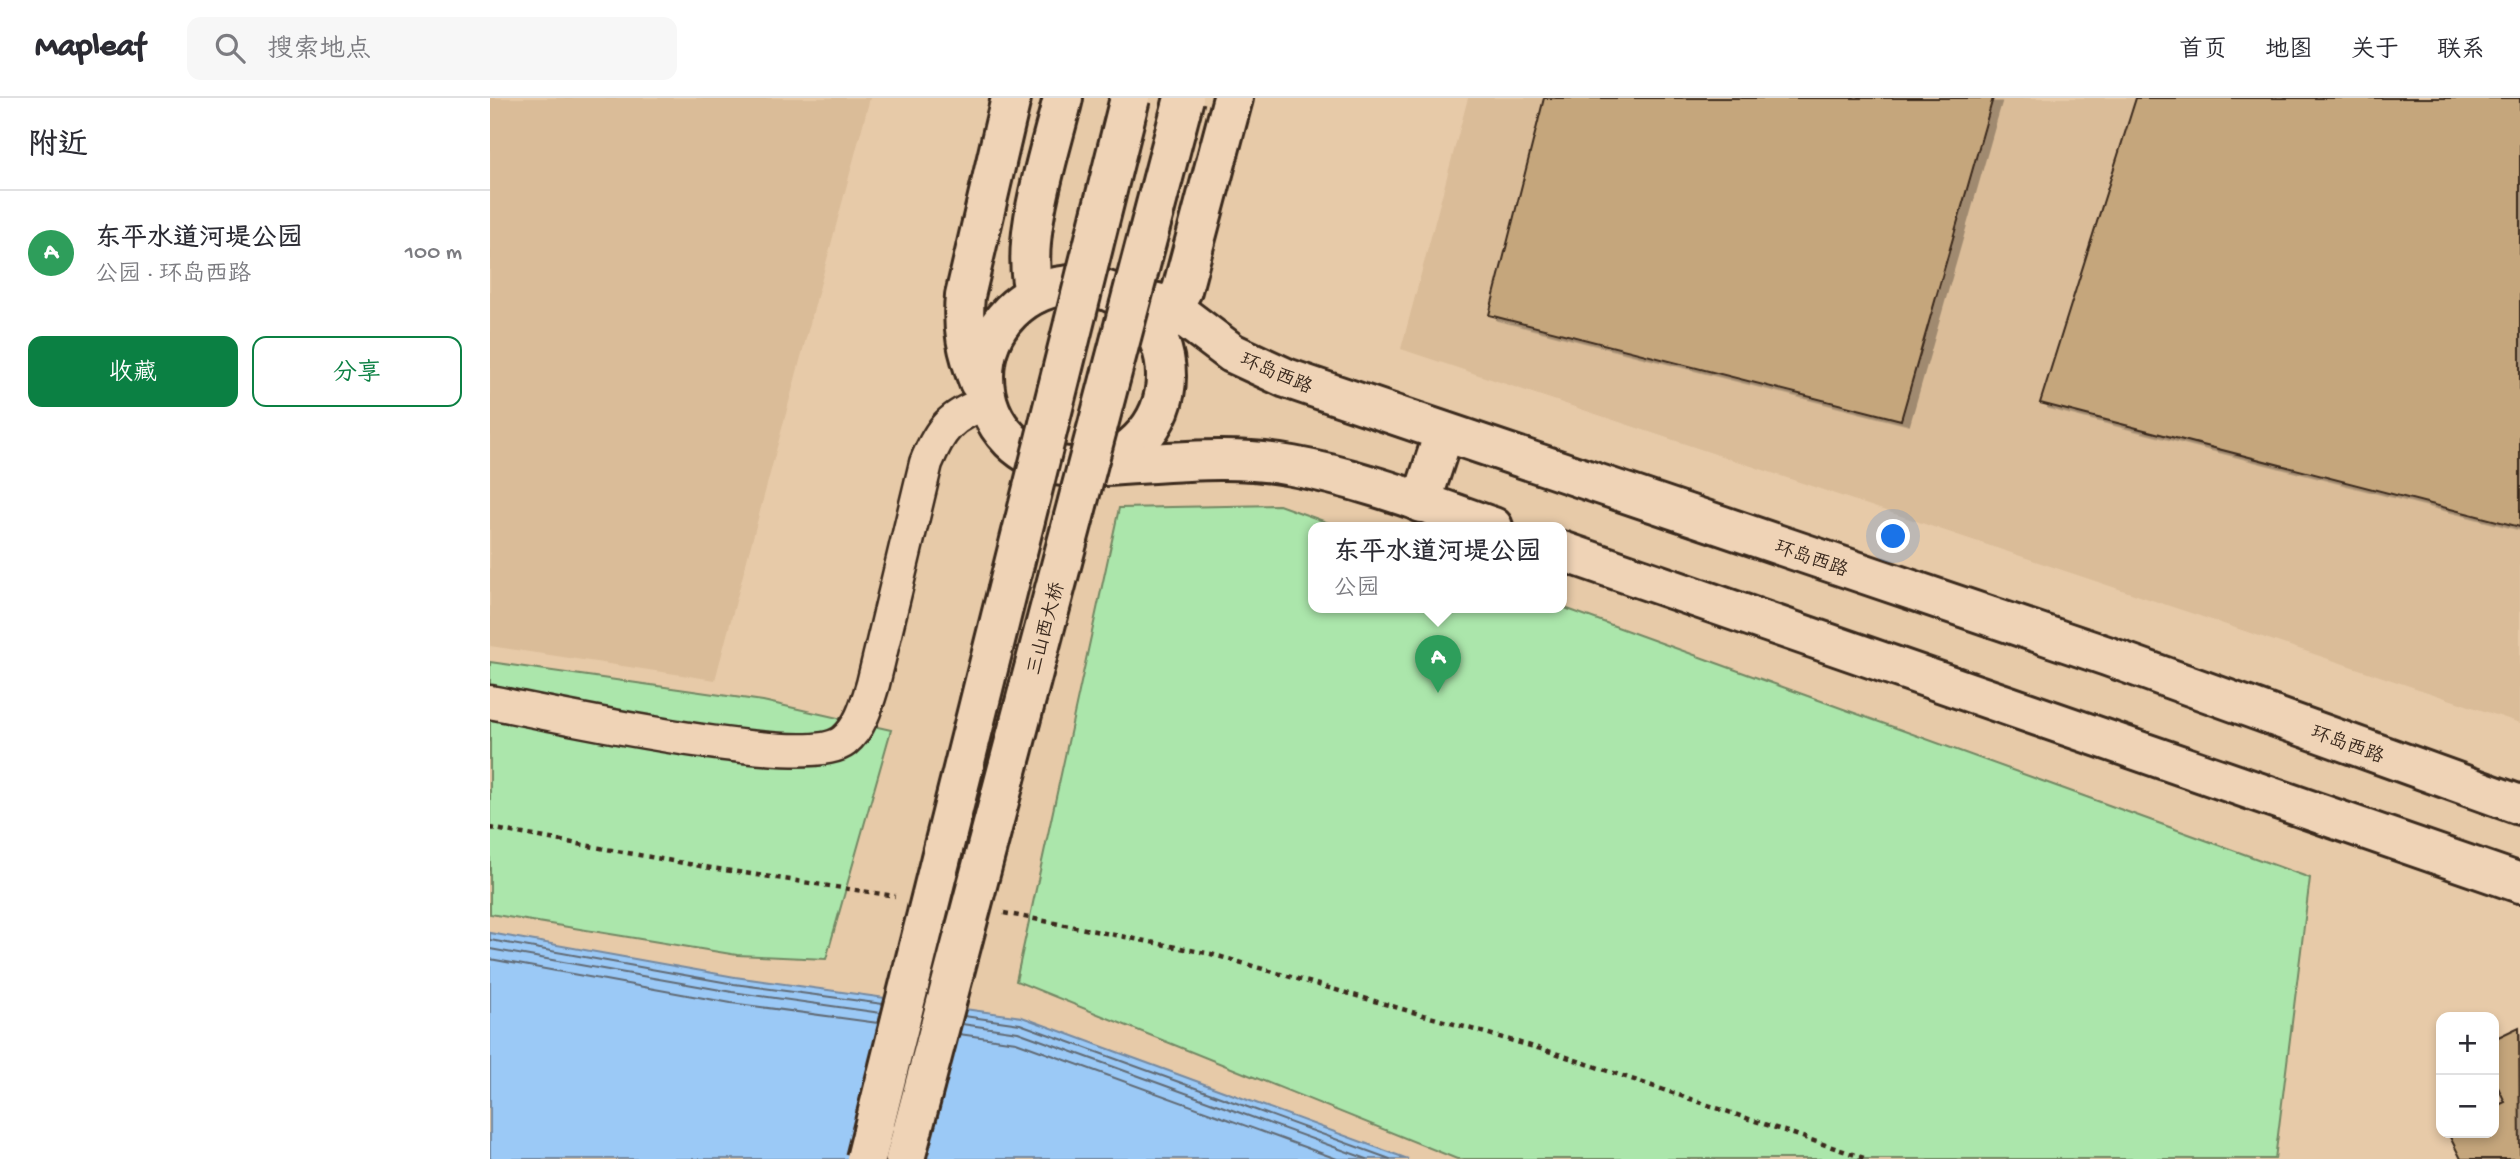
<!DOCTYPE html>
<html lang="zh">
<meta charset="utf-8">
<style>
:root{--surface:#fff;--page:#f7f7f7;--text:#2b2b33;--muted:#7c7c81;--line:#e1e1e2;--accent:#0b8043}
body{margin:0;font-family:"Gochi Hand","LXGW WenKai TC",sans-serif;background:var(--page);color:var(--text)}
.controls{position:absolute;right:21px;bottom:21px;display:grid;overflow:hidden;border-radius:14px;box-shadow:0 4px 10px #0003}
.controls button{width:63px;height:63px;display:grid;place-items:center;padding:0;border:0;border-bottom:2px solid var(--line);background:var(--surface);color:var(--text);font:35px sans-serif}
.you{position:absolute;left:1404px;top:439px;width:24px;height:24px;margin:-18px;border:5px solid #fff;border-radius:50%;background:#1a73e8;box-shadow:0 0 0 10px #1a73e833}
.badge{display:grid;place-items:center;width:46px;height:46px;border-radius:50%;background:var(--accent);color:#fff;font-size:23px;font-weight:700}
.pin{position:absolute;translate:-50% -58px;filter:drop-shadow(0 2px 4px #0008)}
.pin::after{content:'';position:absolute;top:37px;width:24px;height:21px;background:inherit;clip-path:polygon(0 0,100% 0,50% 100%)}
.popup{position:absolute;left:818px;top:424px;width:259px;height:91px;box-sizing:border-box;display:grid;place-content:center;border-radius:14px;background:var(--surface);filter:drop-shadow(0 2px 5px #0005);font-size:23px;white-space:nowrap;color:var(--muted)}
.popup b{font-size:26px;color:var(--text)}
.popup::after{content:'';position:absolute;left:50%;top:100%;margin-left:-14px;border:14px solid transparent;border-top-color:var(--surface)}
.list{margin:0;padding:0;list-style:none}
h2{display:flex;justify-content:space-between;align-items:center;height:91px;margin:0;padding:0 28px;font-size:30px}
h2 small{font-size:23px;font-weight:400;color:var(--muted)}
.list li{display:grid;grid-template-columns:46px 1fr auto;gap:21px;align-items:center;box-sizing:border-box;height:126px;padding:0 28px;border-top:2px solid var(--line)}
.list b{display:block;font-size:26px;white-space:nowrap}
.list p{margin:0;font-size:23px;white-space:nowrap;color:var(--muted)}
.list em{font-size:23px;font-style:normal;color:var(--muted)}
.actions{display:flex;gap:14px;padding:21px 28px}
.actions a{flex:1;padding:16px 0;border:2px solid var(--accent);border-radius:14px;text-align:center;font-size:24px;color:var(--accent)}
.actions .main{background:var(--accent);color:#fff}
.icon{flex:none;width:38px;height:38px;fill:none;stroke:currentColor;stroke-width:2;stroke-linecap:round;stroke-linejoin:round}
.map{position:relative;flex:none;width:2030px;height:1061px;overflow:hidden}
header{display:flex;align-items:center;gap:42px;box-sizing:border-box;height:98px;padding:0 35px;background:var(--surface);border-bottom:2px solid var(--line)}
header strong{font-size:33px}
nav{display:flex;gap:38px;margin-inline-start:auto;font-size:24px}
.search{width:490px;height:63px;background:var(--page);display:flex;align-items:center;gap:18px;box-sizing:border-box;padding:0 24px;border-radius:14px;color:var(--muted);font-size:26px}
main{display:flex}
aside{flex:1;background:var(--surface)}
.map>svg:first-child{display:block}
.built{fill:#dabc98}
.green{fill:#abe6ab;stroke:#738864;stroke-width:2}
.water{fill:#9bc9f6;stroke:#7589a0;stroke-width:2}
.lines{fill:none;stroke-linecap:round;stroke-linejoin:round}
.shore{stroke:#616a74;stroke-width:2}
.building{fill:#c5a67c;stroke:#3b2a1e;stroke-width:2;filter:url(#shadow)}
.minor-casing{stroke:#3b2a1e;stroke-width:37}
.secondary-casing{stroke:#3b2a1e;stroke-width:44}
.path{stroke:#3b2a1e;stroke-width:4.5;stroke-dasharray:5 5;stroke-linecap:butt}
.minor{stroke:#efd3b6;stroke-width:32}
.secondary{stroke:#efd3b6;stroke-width:38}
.secondary-bridge-casing{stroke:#3b2a1e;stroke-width:44;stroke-linecap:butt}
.secondary-bridge{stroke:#efd3b6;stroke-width:38}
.labels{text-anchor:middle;stroke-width:5;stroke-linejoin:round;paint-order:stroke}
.street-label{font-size:19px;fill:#3b2a1e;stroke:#efd3b6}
</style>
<header>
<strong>Mapleaf</strong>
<div class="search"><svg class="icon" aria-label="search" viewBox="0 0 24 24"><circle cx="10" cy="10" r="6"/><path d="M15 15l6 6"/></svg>搜索地点</div>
<nav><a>首页</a><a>地图</a><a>关于</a><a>联系</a></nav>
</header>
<main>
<aside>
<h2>附近<small></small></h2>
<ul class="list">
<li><span class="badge" style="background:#2e9e5b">A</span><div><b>东平水道河堤公园</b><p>公园 · 环岛西路</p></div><em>100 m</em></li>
</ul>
<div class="actions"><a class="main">收藏</a><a>分享</a></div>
</aside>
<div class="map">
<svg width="2030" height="1061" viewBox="0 0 2030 1061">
<defs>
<filter id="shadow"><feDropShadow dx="8" dy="4.5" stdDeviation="0" flood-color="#0004"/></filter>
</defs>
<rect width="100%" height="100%" fill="#e7caa8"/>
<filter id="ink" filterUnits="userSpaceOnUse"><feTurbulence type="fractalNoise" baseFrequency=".0143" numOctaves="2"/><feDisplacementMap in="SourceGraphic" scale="14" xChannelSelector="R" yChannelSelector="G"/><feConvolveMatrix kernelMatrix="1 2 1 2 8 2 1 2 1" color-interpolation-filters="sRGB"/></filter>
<g filter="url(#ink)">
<g class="built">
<path d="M0 0H380L225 582 0 548Z"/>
<path d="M978 0H2030V625L911 251Z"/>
</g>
<g class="green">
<path d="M789 407 850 429H824V509H1072L1820 780 1785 1061H967L526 883 629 410Z"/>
<path d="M0 564 273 603 401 632 336 861 247 857 0 816Z"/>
</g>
<path class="water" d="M0 835 245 879 532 919 918 1061H0Z"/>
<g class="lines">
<g class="shore">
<path d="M0 842 244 886 393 906"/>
<path d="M0 851 242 894 391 915"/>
<path d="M0 861 241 905 388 925"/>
<path d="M474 918 530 926 900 1061"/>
<path d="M472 926 528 934 877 1061"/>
<path d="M469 936 526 944 847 1061"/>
</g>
</g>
<g class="building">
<path d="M1054 0H1503L1411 322 999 217Z"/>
<path d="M1646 0H2030V429L1550 305Z"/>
<path d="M2029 929 2030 1061H1971L1958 1035H2004V1009L2015 1004 2004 981V941Z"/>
</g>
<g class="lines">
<defs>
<path id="minor" d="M0 604C58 615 316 673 354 643 371 629 377 606 383 586L436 365C450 331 461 317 497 305"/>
<g id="secondary">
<circle cx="585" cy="278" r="91"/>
<path d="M625 195 667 205 689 215 742 255 796 280 1617 558 2030 707"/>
<path d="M545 196C528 145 561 52 573 0"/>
<path d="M670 233 692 192 743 0"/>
<path d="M489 284C477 254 472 230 475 198L521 0"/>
<path d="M614 368C676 365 741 356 802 368 870 380 937 406 1003 429"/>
<path d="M931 405 954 335"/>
<path d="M1072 453 2030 785"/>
</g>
</defs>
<use href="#minor" class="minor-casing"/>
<use href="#secondary" class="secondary-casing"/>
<g class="path">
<path d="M0 730 221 770 405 798"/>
<path d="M514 815 721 856 1065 955 1377 1061"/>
</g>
<use href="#minor" class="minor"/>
<use href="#secondary" class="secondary"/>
<defs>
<g id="secondary-bridge">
<path d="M376 1061 640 0"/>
<path d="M415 1061 694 0"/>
</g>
</defs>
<use href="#secondary-bridge" class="secondary-bridge-casing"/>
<use href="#secondary-bridge" class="secondary-bridge"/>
</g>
</g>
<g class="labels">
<g class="street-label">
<text transform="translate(787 274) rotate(23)" y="7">环岛西路</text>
<text transform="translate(1322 459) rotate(19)" y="7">环岛西路</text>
<text transform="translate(554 530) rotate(-75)" y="7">三山西大桥</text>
<text transform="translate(1858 645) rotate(20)" y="7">环岛西路</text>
</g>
</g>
</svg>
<div class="controls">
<button>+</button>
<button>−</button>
</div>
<div class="you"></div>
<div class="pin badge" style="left:948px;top:595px;background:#2e9e5b">A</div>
<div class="popup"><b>东平水道河堤公园</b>公园</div>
</div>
</main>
